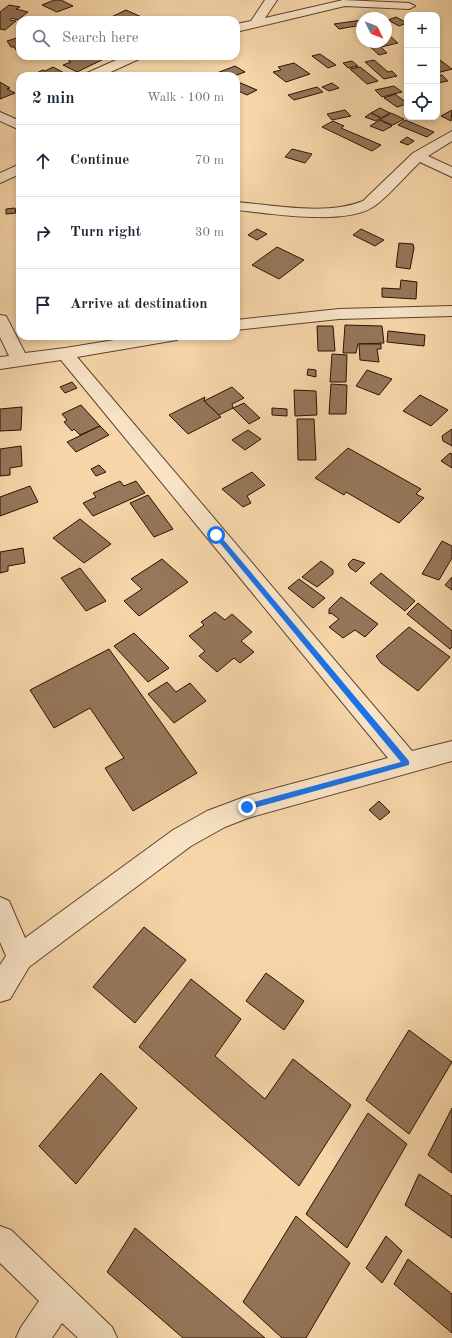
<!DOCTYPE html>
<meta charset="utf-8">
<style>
:root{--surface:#fff;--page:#f6f6f7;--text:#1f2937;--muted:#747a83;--line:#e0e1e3}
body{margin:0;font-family:"Old Standard TT",serif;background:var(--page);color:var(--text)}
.controls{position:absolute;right:12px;top:12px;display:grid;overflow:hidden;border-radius:8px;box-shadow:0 2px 6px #0003}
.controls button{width:36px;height:36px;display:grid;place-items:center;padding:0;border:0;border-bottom:1px solid var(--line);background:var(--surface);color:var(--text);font:20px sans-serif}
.compass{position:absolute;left:356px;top:12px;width:36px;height:36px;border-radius:50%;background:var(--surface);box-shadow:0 2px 6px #0003;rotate:133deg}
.stop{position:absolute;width:12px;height:12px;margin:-9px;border:3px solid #1a73e8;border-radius:50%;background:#fff}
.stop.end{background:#1a73e8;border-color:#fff;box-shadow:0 1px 4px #0008}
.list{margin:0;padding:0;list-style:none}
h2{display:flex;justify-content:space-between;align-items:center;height:52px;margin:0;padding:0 16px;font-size:17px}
h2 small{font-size:13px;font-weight:400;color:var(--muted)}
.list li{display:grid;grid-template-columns:26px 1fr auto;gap:12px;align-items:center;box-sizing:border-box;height:72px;padding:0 16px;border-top:1px solid var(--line)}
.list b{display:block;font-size:15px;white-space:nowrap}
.list em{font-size:13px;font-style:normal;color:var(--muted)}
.icon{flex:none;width:22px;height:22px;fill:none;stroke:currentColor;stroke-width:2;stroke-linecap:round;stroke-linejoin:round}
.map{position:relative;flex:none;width:452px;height:1338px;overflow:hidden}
.search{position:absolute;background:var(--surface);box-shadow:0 2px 6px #0003;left:16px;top:16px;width:224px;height:44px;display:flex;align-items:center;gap:10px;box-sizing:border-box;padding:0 14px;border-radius:12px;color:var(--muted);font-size:15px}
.panel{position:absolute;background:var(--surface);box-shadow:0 2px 6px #0003;left:16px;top:72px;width:224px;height:268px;border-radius:12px}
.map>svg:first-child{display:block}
.building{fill:#95775a;stroke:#2b1003}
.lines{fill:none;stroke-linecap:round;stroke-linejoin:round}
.minor-casing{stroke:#5e422d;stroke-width:2}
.minor{fill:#fae5c8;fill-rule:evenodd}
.route{fill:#1a73e8}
</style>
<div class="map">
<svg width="452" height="1338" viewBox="0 0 452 1338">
<rect width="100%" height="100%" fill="#f7d7aa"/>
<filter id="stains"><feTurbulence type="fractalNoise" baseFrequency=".005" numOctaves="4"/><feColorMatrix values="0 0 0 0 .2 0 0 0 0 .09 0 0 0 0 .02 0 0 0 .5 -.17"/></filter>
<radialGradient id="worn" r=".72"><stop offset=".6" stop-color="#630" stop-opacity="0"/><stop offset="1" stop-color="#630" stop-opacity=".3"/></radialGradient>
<g class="building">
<path d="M54 0H61L73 6 57 12 42 5Z"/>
<path d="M9 5 20 7 16 9 28 12 18 20 12 18 10 20 16 21 5 30 0 29V12Z"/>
<path d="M126 10 146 19 149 18 154 20H105Z"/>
<path d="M396 17 407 23 399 26 388 20Z"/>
<path d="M362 20V31H360L356 26 339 29 334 24Z"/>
<path d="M390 36 398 43 381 47 387 53 379 55 365 42H386V37Z"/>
<path d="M20 37V49L16 50 14 47H11L7 41Z"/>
<path d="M320 54 336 65 328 68 312 56Z"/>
<path d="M77 56H110L77 72 63 65 71 62 68 60Z"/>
<path d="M374 60 388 72 392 71 397 76 384 79 365 62Z"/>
<path d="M440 60 452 69 437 73V61Z"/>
<path d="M352 61 358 66 348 68 343 63Z"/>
<path d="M294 63 310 74 286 82 273 72 281 70 278 67Z"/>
<path d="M235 66 245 72 234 76H209Z"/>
<path d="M53 67 68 75 30 76 43 70 45 71Z"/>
<path d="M360 67 378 81 367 84 350 69Z"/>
<path d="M442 75 448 81 437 83V76Z"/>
<path d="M236 81 257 90 247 95 236 90Z"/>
<path d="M0 82 10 88 7 89 15 93 0 99Z"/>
<path d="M332 83 339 88 329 91 322 87Z"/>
<path d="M394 86 402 92 382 97 375 90Z"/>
<path d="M317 87 323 92 294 100 288 95Z"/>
<path d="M395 94 407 103V104L397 107 384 98Z"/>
<path d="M380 108 390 113 381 118 371 113Z"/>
<path d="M345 110 351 116 332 120 327 114Z"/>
<path d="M452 110 451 121 441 116Z"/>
<path d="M371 113 381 118 376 121 365 117Z"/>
<path d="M391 113 404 119 393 125 380 120Z"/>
<path d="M380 120 392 126 383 131 370 126Z"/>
<path d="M405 120 434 132 427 137 398 125Z"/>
<path d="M333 121 344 126 341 128 381 145 372 151 322 127Z"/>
<path d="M407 137 414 141 408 145 400 142Z"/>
<path d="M292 149 312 154 305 163 285 157Z"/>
<path d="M15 208 16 213 6 214V209Z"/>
<path d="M257 229 267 234 257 240 248 235Z"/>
<path d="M361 229 384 240 375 246 353 235Z"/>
<path d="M399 243 413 244 414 248 410 269 396 267Z"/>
<path d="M277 247 304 260 279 279 252 265Z"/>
<path d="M401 280 417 282 416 299 382 297V288L400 289Z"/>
<path d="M345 325 382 326 384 343 358 344 356 353H343Z"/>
<path d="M317 326H333L335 351H318Z"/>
<path d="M388 331 425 335 424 346 387 342Z"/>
<path d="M359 344H381V349H377L379 362 360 360Z"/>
<path d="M332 354 347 355 346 382H330Z"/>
<path d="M308 369 316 370V377L307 375Z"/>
<path d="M367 370 392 379 379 395 356 386Z"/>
<path d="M72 382 77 388 65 393 60 387Z"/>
<path d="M331 384 347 385 346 414H329Z"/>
<path d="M232 387 244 398 232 404 233 408 219 415 204 401Z"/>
<path d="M294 390 316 391 317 415 295 416Z"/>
<path d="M420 395 448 410 431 426 403 411Z"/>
<path d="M205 397 204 401 221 417 188 434 169 415Z"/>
<path d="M244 403 260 418 249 424 233 408Z"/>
<path d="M81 405 100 426 80 435 74 429 72 431 64 422 67 420 62 414Z"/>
<path d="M22 407 21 430 0 431V409Z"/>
<path d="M272 408 287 409V416L272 415Z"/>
<path d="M297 419H314L316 460H298Z"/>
<path d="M100 426 109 435 76 452 67 442Z"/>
<path d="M452 429V446L443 441 442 436Z"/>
<path d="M248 430 261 439 245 450 232 440Z"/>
<path d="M21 446 22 466 10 468V475L0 476V449Z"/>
<path d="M348 448 421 489 416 494 424 498 399 523 346 492 344 495 315 478Z"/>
<path d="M450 453 452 454V468L441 461Z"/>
<path d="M99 465 106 472 96 476 91 469Z"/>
<path d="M252 472 265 485 247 496 251 503 243 507 222 489Z"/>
<path d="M120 481 124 486 136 481 145 493 93 516 83 503 96 497 93 493Z"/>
<path d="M30 486 38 502 0 516V497Z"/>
<path d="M148 495 173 529 154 537 130 503Z"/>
<path d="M80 519 111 544 84 563 53 538Z"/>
<path d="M442 541 452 546V558L439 580 422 574Z"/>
<path d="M23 548 25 563 8 566V571L0 573V552Z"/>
<path d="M162 559 188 582 139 616 124 601 142 589 131 579Z"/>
<path d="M353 559 365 563 356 572 350 568 348 564Z"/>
<path d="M321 561 333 570V574L317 587 302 577Z"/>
<path d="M80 568 106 601 86 611 61 578Z"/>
<path d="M381 573 415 601 405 611 370 583Z"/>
<path d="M452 577V590L445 585Z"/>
<path d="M299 579 325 598 313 608 288 588Z"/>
<path d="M341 597 378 624 365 637 355 630 343 638 329 627 339 619 331 613 329 614V609Z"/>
<path d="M418 603 452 631V647L450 649 407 614Z"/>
<path d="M215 612 225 620 232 614 252 632 241 641 254 652 240 663 234 658 217 672 199 656 205 651 189 636 204 625 201 622Z"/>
<path d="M409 627 450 657 418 691 381 663 376 656Z"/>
<path d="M134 633 169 668 148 682 114 646Z"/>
<path d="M109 649 197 773 133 811 105 768 124 758 90 708 54 728 30 690Z"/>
<path d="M167 682 176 692 190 683 206 701 174 723 148 694Z"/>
<path d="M379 801 390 812 380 820 369 810Z"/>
<path d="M144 927 186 960 135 1023 93 987Z"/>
<path d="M266 973 304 1001 284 1030 246 1001Z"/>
<path d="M191 979 241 1019 215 1056 265 1099 293 1059 351 1105 299 1186 139 1047Z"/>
<path d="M409 1030 452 1062 409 1134 366 1100Z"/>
<path d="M101 1073 137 1108 76 1184 39 1146Z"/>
<path d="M452 1108V1173L428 1155Z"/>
<path d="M368 1113 407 1144 347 1248 306 1214Z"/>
<path d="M419 1174 452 1196V1238L405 1205Z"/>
<path d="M296 1216 350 1263 306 1338H282L243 1302Z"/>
<path d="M135 1228 265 1338H183L107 1272Z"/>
<path d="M386 1236 402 1251 382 1283 366 1268Z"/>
<path d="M408 1259 452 1294V1333L394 1284Z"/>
</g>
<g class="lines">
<defs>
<g id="minor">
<path d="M265 0H277L265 18 343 0 409 3 415 6 409 9 345 6 236 32V24L251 21Z"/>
<path d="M125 56H141L139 59 102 76H86L87 73Z"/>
<path d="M0 112 20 121V130L0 121Z"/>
<path d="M452 131V141L428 156 452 167V177L420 162C407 174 386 199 373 207 344 226 270 213 236 210V202C274 205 327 216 363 201L413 153Z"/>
<path d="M20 164V174L0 183V173Z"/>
<path d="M452 306V316L339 319 236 330V320L339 309Z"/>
<path d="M0 315 6 316 8 320 25 353 65 348 139 336H179L177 340 171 341 77 357 412 751 452 741V761L248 818 225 827 191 846 29 967 10 999 0 1002V965L6 956 0 942V897L9 901 25 938 173 830 207 811 247 796 388 758 61 360 0 369V357L9 356 0 337Z"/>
<path d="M0 1226 11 1230 112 1327 117 1338H78L62 1323 52 1338H16L21 1327 39 1301 0 1263Z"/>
</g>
</defs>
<use href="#minor" class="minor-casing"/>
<use href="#minor" class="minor"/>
</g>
<path class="route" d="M214 533H218L409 761V765L247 810H244V805L247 804 401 762 214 536Z"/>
<rect width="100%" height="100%" filter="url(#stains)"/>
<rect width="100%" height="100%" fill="url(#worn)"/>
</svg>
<div class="controls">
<button>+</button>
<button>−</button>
<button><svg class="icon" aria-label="locate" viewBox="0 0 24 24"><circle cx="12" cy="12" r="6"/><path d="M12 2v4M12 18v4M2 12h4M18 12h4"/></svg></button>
</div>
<svg class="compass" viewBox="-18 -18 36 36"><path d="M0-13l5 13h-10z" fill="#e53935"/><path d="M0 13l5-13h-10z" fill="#747a83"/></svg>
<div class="stop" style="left:216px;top:535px"></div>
<div class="stop end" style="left:247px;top:807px"></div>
<div class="search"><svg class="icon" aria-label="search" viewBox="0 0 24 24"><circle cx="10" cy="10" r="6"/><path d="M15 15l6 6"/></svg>Search here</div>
<section class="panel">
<h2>2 min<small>Walk · 100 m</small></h2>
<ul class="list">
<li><svg class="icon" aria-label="ahead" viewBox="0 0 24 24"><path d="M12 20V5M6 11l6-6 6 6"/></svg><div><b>Continue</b></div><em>70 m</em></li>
<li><svg class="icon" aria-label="right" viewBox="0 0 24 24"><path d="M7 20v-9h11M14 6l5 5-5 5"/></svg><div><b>Turn right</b></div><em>30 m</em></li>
<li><svg class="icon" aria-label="arrive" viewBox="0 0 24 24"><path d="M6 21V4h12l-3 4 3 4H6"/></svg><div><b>Arrive at destination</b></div></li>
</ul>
</section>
</div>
